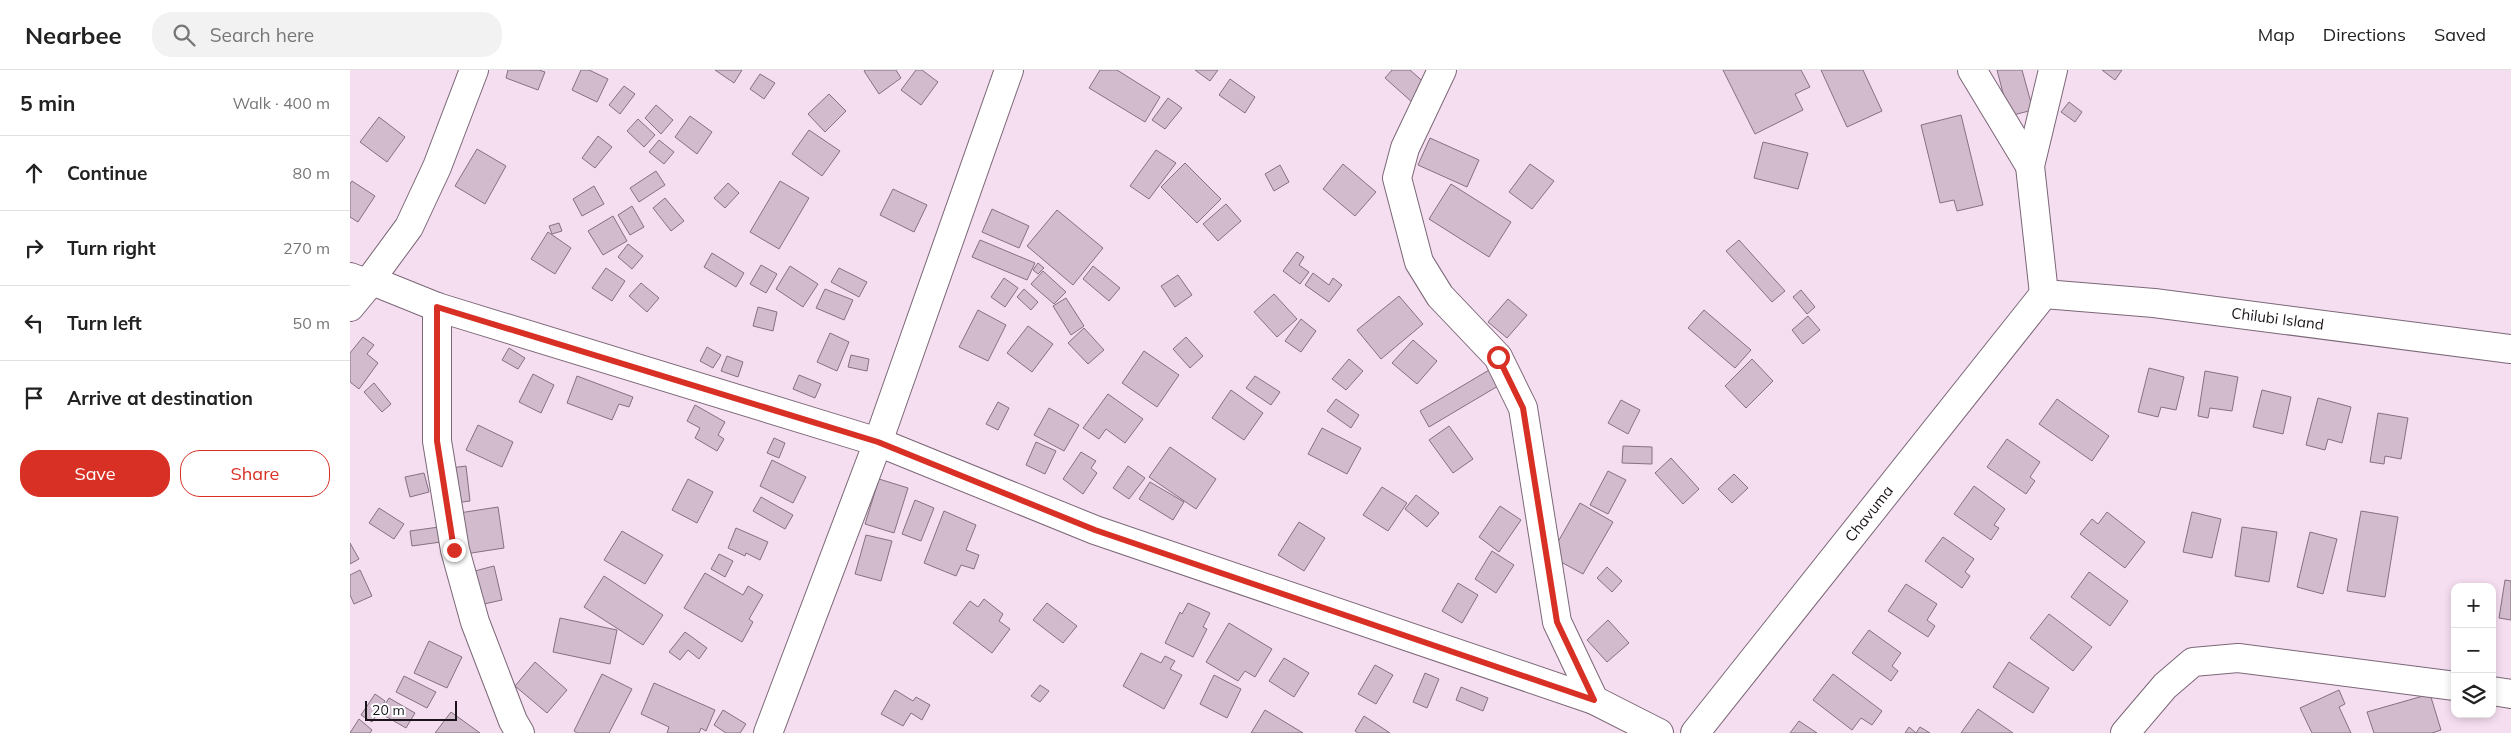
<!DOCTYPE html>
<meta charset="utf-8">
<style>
:root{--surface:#fff;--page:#f2f2f2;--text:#222;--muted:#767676;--line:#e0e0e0;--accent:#d93025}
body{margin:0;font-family:Mulish,sans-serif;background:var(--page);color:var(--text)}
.controls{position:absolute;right:15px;bottom:15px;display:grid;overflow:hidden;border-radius:10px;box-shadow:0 2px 8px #0003}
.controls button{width:45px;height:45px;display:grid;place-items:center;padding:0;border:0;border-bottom:1px solid var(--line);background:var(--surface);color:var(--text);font:25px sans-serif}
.scale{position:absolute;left:15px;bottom:12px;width:92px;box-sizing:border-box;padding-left:5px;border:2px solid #1a1319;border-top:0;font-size:14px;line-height:18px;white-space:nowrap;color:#1a1319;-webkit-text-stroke:4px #fff;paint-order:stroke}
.stop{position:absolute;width:15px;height:15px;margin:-11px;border:4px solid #d93025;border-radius:50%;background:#fff}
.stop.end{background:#d93025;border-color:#fff;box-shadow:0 1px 5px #0008}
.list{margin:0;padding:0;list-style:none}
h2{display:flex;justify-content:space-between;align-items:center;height:65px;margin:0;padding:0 20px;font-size:21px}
h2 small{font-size:16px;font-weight:400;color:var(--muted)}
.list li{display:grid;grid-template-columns:32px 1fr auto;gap:15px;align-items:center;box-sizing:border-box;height:75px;padding:0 20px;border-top:1px solid var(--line)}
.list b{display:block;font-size:19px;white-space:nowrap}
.list em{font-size:16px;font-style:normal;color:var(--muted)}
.actions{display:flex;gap:10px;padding:15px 20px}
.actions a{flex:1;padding:11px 0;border:1px solid var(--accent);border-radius:20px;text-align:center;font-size:18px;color:var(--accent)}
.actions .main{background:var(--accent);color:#fff}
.icon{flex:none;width:28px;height:28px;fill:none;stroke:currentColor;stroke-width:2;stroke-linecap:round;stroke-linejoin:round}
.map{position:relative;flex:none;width:2161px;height:663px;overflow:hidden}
header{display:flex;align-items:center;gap:30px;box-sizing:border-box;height:70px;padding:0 25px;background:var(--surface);border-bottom:1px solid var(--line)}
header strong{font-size:24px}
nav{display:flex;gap:28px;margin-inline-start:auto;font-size:18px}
.search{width:350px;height:45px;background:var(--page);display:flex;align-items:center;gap:12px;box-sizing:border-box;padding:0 18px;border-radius:20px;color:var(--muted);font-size:19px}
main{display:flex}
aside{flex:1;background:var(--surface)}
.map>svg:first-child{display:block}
.building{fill:#d1bbcd;stroke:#857181}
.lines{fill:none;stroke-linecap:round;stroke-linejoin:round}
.minor-casing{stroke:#7b6777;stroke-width:30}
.tertiary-casing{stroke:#7b6777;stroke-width:30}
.minor{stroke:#fff;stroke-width:28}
.tertiary{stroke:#fff;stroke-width:28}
.route{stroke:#d93025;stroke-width:6}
.labels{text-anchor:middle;stroke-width:5;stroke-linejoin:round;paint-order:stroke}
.street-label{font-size:15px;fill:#1a1319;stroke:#fff}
</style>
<header>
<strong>Nearbee</strong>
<div class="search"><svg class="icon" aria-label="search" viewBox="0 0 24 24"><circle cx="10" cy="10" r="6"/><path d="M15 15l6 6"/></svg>Search here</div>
<nav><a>Map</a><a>Directions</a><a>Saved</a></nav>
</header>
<main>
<aside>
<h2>5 min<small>Walk · 400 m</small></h2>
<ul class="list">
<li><svg class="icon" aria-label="ahead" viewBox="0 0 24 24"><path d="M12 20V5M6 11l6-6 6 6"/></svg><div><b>Continue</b></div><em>80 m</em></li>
<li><svg class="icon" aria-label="right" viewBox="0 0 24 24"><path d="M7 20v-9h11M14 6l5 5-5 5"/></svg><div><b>Turn right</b></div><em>270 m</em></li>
<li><svg class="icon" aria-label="left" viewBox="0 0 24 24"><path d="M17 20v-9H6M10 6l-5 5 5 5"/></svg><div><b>Turn left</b></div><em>50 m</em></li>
<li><svg class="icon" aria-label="arrive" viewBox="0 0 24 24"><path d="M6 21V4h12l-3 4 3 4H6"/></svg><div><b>Arrive at destination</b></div></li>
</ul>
<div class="actions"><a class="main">Save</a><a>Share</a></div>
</aside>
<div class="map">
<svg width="2161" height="663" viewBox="0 0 2161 663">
<rect width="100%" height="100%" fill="#f5def0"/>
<g class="building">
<path d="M158 0H189L195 2 188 20 156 8Z"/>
<path d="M231 0H239L258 9 247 32 222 20Z"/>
<path d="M365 0H392L384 13Z"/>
<path d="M516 0H546L551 8 529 24 514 1Z"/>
<path d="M566 0H572L588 12 571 35 551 20Z"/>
<path d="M750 0H767L810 27 795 52 739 18Z"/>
<path d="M845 0H868L860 11Z"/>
<path d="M1042 0H1060L1078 16 1063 33 1035 8Z"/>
<path d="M1373 0H1451L1460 17 1445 24 1453 40 1405 64Z"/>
<path d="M1471 0H1513L1532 41 1497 57Z"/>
<path d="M1647 0H1672L1683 40 1659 46Z"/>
<path d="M1752 0H1772L1765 10Z"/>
<path d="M410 4 425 13 414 29 400 19Z"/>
<path d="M880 9 905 27 895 43 869 25Z"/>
<path d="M274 16 285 24 270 44 259 35Z"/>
<path d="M479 24 496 41 475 62 458 44Z"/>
<path d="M818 28 832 38 815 59 802 50Z"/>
<path d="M1719 32 1732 42 1725 52 1711 42Z"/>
<path d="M306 35 323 50 311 64 295 48Z"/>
<path d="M1611 45 1633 135 1607 141 1604 130 1590 133 1571 55Z"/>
<path d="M340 46 362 62 347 84 325 67Z"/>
<path d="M29 47 55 67 37 92 10 72Z"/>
<path d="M288 49 305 65 294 77 277 61Z"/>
<path d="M459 60 490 81 472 106 442 84Z"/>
<path d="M248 66 262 77 245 98 232 88Z"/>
<path d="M1080 68 1129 90 1117 117 1068 95Z"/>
<path d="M309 70 324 82 314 94 299 82Z"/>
<path d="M1413 72 1458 83 1448 119 1404 108Z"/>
<path d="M127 79 156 96 135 134 105 116Z"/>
<path d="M806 80 826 93 799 129 780 116Z"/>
<path d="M835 93 871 129 847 153 811 117Z"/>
<path d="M993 94 1026 122 1005 146 973 119Z"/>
<path d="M1180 94 1204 111 1182 139 1159 122Z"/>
<path d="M930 95 939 112 924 121 915 104Z"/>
<path d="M306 101 315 115 289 132 280 118Z"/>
<path d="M2 111 25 126 8 152 0 147V114Z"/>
<path d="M430 111 459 128 429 179 400 162Z"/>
<path d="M378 113 389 123 375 138 364 128Z"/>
<path d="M1101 114 1161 152 1139 187 1079 149Z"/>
<path d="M244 116 254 134 232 146 223 129Z"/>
<path d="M543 119 577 135 564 162 530 145Z"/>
<path d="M315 128 334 151 321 161 303 138Z"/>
<path d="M876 134 891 151 868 171 853 154Z"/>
<path d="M282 136 294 157 280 165 268 145Z"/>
<path d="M642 139 679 156 669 178 632 162Z"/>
<path d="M707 140 753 178 723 215 677 176Z"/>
<path d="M263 146 277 171 253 185 238 161Z"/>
<path d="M209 153 212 161 202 164 199 156Z"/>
<path d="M198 162 221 178 205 204 181 189Z"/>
<path d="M630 170 685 193 677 210 622 187Z"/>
<path d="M1389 170 1435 221 1422 232 1376 181Z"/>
<path d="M278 174 293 186 282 199 268 187Z"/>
<path d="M947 182 954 187 949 195 959 202 950 214 933 201Z"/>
<path d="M362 183 394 203 386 217 354 197Z"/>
<path d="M688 193 694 198 688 204 683 200Z"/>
<path d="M411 195 427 204 416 223 400 214Z"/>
<path d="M440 196 468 214 453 237 426 219Z"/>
<path d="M743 196 770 218 759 231 733 209Z"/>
<path d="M256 198 275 211 262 231 242 218Z"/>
<path d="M489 198 517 212 509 227 481 212Z"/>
<path d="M693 201 716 222 704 234 681 214Z"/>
<path d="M963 203 979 215 983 208 992 215 979 232 955 215Z"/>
<path d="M828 205 842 225 825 237 811 216Z"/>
<path d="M654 208 668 218 655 237 641 227Z"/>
<path d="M291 213 309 228 297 242 279 226Z"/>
<path d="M475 219 503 230 494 250 466 238Z"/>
<path d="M674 219 688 232 681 240 667 227Z"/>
<path d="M1451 220 1465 237 1457 244 1443 227Z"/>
<path d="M924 224 947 249 927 267 904 242Z"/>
<path d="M1049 226 1073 254 1031 289 1007 260Z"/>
<path d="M716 228 734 256 721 265 703 236Z"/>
<path d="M1158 229 1177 245 1157 268 1138 252Z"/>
<path d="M408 237 427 242 423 261 403 256Z"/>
<path d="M628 240 656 255 638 291 609 277Z"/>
<path d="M1354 240 1401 280 1385 298 1338 258Z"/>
<path d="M1458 246 1470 260 1453 274 1442 260Z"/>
<path d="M951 249 966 261 951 282 935 271Z"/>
<path d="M678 256 703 274 682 302 657 283Z"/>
<path d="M734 258 754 280 738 294 718 273Z"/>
<path d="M480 263 499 272 487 301 467 292Z"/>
<path d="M13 267 24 275 17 284 28 293 9 319 0 312V283Z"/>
<path d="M836 267 853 286 840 298 823 279Z"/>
<path d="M1063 270 1087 291 1067 314 1042 293Z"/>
<path d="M357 277 371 285 363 298 350 291Z"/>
<path d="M159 278 175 288 168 299 152 290Z"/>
<path d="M794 281 829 305 807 337 772 313Z"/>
<path d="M501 285 519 289 517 301 498 297Z"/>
<path d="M377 286 393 292 388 307 371 301Z"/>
<path d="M999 289 1013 301 996 320 982 309Z"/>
<path d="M1402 289 1423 311 1396 338 1375 316Z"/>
<path d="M1799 298 1834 307 1826 340 1811 337 1808 347 1788 342Z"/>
<path d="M1139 300 1148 316 1079 357 1070 341Z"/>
<path d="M1855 301 1888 307 1882 341 1860 338 1858 348 1848 346Z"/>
<path d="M183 304 204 315 191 343 169 332Z"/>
<path d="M449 305 471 314 465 328 443 319Z"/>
<path d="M227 306 283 327 279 337 269 334 262 350 217 333Z"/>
<path d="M905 306 930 322 921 335 896 318Z"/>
<path d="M24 313 41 334 32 342 14 322Z"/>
<path d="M881 320 913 343 894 370 862 348Z"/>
<path d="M1912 320 1941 327 1933 364 1903 357Z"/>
<path d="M758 324 793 349 775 373 756 359 749 369 733 358Z"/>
<path d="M1968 328 2001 337 1992 373 1978 369 1975 380 1956 375Z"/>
<path d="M986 329 1009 345 1001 358 977 341Z"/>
<path d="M1707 329 1759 366 1742 391 1689 354Z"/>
<path d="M1271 330 1290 340 1278 364 1258 353Z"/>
<path d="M648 332 659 338 648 360 636 354Z"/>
<path d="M345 335 375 352 368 365 374 369 367 381 345 368 350 358 337 351Z"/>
<path d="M699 338 729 355 714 381 684 365Z"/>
<path d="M2028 343 2058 348 2051 389 2035 386 2034 394 2020 392Z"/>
<path d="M128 355 163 372 152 397 116 380Z"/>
<path d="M1099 356 1123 389 1103 403 1079 370Z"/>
<path d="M972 358 1011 378 997 404 958 384Z"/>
<path d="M424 368 435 373 429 388 417 383Z"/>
<path d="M1657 369 1690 392 1680 407 1685 411 1676 424 1637 397Z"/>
<path d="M686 372 706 381 695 404 676 395Z"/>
<path d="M1273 376 1302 377V394L1272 393Z"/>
<path d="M820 377 866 409 846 439 799 407Z"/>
<path d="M731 382 746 391 741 398 747 403 733 424 713 409Z"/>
<path d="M1321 388 1349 419 1333 434 1305 403Z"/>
<path d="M422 390 456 407 443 433 410 416Z"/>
<path d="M116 396 120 431 105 433 101 398Z"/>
<path d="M778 396 795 408 779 429 763 418Z"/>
<path d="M1258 401 1276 410 1258 444 1240 435Z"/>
<path d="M74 403 79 422 60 427 55 407Z"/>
<path d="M1384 404 1398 418 1382 433 1368 419Z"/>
<path d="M338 409 363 422 347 453 322 440Z"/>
<path d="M529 409 558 418 544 463 515 454Z"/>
<path d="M800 412 834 432 823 450 789 429Z"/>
<path d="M1624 416 1655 439 1644 455 1649 458 1641 470 1604 444Z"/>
<path d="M1032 417 1057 433 1038 461 1013 445Z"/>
<path d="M1066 425 1089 443 1077 457 1055 439Z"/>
<path d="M411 427 443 445 435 459 403 441Z"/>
<path d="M565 430 584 438 571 471 552 464Z"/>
<path d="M1230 433 1263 452 1233 504 1200 486Z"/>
<path d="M1150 436 1171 450 1149 482 1129 467Z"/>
<path d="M148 437 154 478 115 484 109 443Z"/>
<path d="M29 438 54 454 44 469 19 453Z"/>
<path d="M594 441 626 455 616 480 629 485 624 499 611 495 606 506 574 493Z"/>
<path d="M2011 441 2048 447 2035 527 1997 521Z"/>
<path d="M1757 442 1795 472 1775 498 1730 464 1742 449 1748 454Z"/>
<path d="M1842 442 1871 449 1862 488 1833 482Z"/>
<path d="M949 452 975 468 954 501 928 485Z"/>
<path d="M89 457 91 472 62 476 60 461Z"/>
<path d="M1892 457 1927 462 1919 512 1885 506Z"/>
<path d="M386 458 418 472 410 490 396 483 395 486 378 478Z"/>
<path d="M272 461 313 485 295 514 254 490Z"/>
<path d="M1960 462 1987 469 1973 524 1947 517Z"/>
<path d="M516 465 542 471 531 511 505 504Z"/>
<path d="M1593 467 1624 489 1615 502 1620 506 1612 518 1575 491Z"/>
<path d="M0 473 9 489 0 494Z"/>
<path d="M1142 481 1164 495 1146 523 1125 509Z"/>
<path d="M369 484 383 491 375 507 361 499Z"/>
<path d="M144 496 152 530 125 536 117 503Z"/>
<path d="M1257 497 1272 511 1262 522 1247 508Z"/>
<path d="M10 500 22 526 4 534 0 525V505Z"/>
<path d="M1739 502 1778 531 1760 556 1721 527Z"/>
<path d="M355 503 393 525 398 516 413 525 399 549 403 552 392 572 334 538Z"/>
<path d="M254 506 313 545 293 575 234 537Z"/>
<path d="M2155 510 2161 511V550L2149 548Z"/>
<path d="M1108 513 1128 525 1112 553 1092 541Z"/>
<path d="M1556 514 1587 534 1577 550 1585 556 1578 567 1538 541Z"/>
<path d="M634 529 653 544 649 551 660 559 642 583 603 553 620 531 628 537Z"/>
<path d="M697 533 727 556 713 573 683 550Z"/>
<path d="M838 533 860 543 853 557 857 559 843 587 815 573 830 542 832 544Z"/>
<path d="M1699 544 1742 577 1723 601 1680 568Z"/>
<path d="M210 548 267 560 260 594 203 582Z"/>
<path d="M1258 550 1279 573 1257 592 1237 570Z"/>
<path d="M879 553 922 579 905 607 895 601 888 611 856 592Z"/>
<path d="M1519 560 1551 583 1542 596 1548 601 1541 611 1502 583Z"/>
<path d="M335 562 357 578 349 589 338 580 330 590 319 582Z"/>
<path d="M79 571 112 587 97 618 64 603Z"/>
<path d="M791 583 811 593 815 586 825 591 820 599 832 605 814 639 773 616Z"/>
<path d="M934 588 959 603 944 627 919 611Z"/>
<path d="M185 592 217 620 197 643 165 616Z"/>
<path d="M1659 592 1699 618 1683 643 1643 617Z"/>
<path d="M1025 595 1043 605 1026 634 1008 624Z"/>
<path d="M1075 603 1089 609 1077 638 1063 632Z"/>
<path d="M252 604 282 619 259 663H227L224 661Z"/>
<path d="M1483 604 1532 641 1522 655 1511 648 1502 660 1463 630Z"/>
<path d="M864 605 891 619 877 648 850 634Z"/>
<path d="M54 606 86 622 77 638 46 622Z"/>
<path d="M304 613 365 640 356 661 351 658 349 663H317L319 657 291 644Z"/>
<path d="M690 615 699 621 690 632 681 626Z"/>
<path d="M1111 617 1138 628 1133 641 1106 630Z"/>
<path d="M545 620 563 631 566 627 580 635 572 650 561 643 553 656 531 644Z"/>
<path d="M1989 620 1995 634 1989 637 2001 663H1962L1950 638Z"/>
<path d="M25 624 35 631 22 652 11 645Z"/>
<path d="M2080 624 2091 660 2082 663H2024L2017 642Z"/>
<path d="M39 628 65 643 56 658 30 643Z"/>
<path d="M1628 639 1663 663H1611Z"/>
<path d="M373 640 396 654 390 663H376L364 655Z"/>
<path d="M915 640 953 663H901Z"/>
<path d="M101 642 130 663H85Z"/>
<path d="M1014 646 1040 663H1008L1005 661Z"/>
<path d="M9 649 22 660 20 663H0Z"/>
<path d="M1449 651 1467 663H1440Z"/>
<path d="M1559 657 1566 663 1570 657 1580 663H1555Z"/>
</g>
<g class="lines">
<defs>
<g id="minor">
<path d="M1092 0 1055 78 1047 108 1069 192 1090 226 1148 287 1173 338 1207 552 1244 630"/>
<path d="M1622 0 1680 96"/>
<path d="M0 207 19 214 20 210 87 237 528 372 745 460 1244 630 1309 663"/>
<path d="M20 210 59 157 87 97 124 0"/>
<path d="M0 237 19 214"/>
<path d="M87 237V371L105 480 125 552 163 651 170 663"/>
<path d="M2142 621 2161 624"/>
<path d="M418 663 528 372 659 0"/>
<path d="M1775 663 1815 616 1843 592 1888 588 2105 616"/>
</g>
<g id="tertiary">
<path id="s1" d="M1694 224 1804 233 2161 279"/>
<path d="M1694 224 1680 96 1703 0"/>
<path id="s2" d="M1345 663 1694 224"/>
</g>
</defs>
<use href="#minor" class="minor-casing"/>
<use href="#tertiary" class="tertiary-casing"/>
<use href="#minor" class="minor"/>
<use href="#tertiary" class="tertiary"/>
</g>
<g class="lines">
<path class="route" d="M104 480 87 371V237L528 372 745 460 1244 630 1207 552 1173 338 1148 287"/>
</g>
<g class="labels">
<g class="street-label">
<text dy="5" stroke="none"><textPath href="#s1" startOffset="235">Chilubi Island</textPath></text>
<text dy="5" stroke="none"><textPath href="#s2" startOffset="280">Chavuma</textPath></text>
</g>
</g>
</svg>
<div class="controls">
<button>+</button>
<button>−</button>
<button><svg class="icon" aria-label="layers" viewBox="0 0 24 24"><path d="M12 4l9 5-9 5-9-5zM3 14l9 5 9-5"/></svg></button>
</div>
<div class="scale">20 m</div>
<div class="stop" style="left:1148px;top:287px"></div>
<div class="stop end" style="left:104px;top:480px"></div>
</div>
</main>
